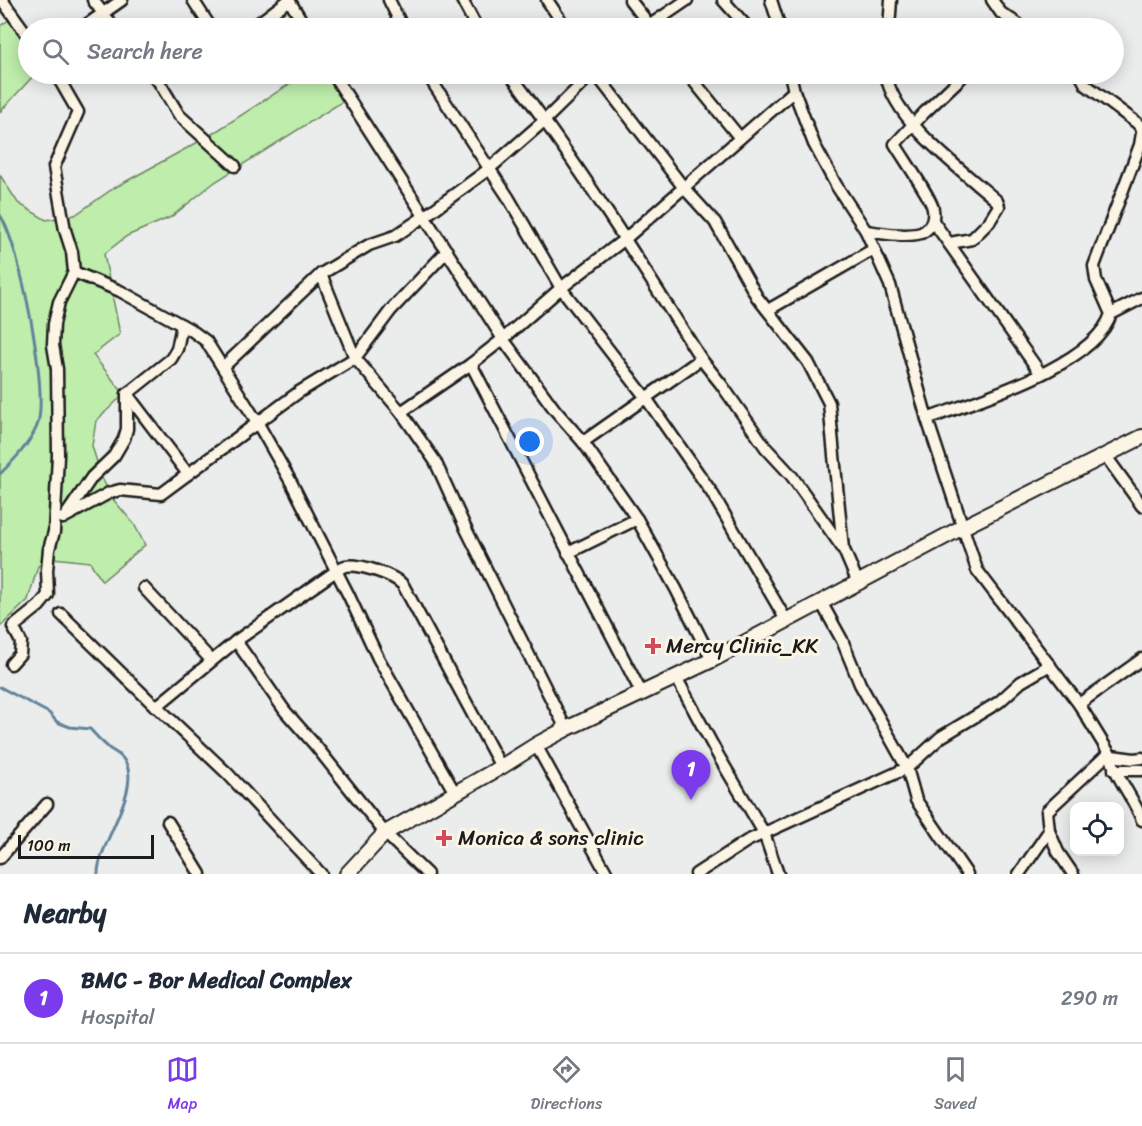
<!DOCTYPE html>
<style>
:root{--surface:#fff;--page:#f2f2f3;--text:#1f2937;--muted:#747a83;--line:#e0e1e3;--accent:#7c3aed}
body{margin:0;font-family:Sriracha,sans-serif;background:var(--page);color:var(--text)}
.controls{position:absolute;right:18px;bottom:18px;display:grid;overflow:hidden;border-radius:12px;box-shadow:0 3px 15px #0003}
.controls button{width:54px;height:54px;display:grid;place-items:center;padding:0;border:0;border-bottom:2px solid var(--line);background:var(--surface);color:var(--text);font:30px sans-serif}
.scale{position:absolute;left:18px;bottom:15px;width:136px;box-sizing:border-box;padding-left:6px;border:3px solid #1c1c1c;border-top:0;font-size:16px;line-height:21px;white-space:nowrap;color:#1c1c1c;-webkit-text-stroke:4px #fcf5e5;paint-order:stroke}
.you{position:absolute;left:530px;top:442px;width:21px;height:21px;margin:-15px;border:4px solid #fff;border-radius:50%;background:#1a73e8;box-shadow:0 0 0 9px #1a73e833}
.badge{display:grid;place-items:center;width:39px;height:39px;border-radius:50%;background:var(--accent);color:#fff;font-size:20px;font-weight:700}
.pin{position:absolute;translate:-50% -50px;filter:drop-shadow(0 2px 3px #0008)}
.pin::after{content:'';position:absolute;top:32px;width:21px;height:18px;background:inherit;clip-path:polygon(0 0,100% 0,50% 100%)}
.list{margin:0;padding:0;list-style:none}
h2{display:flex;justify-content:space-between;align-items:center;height:78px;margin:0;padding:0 24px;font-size:26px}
h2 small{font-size:20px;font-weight:400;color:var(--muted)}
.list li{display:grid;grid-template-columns:39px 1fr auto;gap:18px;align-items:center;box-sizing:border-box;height:90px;padding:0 24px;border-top:2px solid var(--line)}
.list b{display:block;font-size:22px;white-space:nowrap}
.list p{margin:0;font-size:20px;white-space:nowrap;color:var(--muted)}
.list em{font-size:20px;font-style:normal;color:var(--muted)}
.icon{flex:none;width:33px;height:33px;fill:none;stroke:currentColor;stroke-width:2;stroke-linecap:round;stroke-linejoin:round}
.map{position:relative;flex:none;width:1142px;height:874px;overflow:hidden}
.search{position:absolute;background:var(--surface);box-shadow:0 3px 15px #0003;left:18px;right:18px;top:18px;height:66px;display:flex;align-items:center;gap:15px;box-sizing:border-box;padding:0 21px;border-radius:33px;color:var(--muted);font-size:22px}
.sheet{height:168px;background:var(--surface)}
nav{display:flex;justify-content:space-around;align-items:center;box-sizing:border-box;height:84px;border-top:2px solid var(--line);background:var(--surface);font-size:16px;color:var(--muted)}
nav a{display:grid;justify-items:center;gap:3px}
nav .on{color:var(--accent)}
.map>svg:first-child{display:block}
.green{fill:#beedac;stroke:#6d8464;stroke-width:1.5}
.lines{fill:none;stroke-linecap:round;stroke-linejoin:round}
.stream{stroke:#61839a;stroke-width:3}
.street-casing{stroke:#1c1c1c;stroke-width:15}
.secondary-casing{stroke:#1c1c1c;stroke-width:18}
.street{stroke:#fcf5e5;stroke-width:10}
.secondary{stroke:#fcf5e5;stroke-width:14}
.poi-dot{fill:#d1495b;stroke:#fcf5e5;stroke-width:2}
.labels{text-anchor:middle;stroke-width:6;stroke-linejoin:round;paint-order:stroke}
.poi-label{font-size:21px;fill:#1c1c1c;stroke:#fcf5e5;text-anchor:start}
</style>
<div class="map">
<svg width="1142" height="874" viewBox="0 0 1142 874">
<rect width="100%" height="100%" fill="#ebecec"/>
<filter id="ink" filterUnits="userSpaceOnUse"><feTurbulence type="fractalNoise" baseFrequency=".0167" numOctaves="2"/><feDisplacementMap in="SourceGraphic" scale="12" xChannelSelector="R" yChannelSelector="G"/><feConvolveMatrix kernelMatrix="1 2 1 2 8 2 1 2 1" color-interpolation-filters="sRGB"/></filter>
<g filter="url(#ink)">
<g class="green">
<path d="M9 20 28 46V74H35L0 112V26Z"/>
<path d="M305 74H326L345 100 215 182 171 217 127 236 104 254 120 334 93 355 124 394 96 421 92 446 102 478 112 498 134 524 145 545 102 581 90 562 53 558 38 566 28 600 0 627V175L18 203 46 220 75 215 114 188 209 136Z"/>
</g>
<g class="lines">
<g class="stream">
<path d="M0 215C20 245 50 394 37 426 29 445 14 460 0 474"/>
<path d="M0 687 49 713 57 722 70 727 90 729C96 736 103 743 110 749 115 752 121 755 124 760 144 787 97 846 98 874"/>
</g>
<defs>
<g id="street">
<path d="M2 0 28 36"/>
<path d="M93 0 114 28"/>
<path d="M193 0 211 28"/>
<path d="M289 0 306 28"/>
<path d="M389 0 403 28"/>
<path d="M462 0 477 28"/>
<path d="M547 0 566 28"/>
<path d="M630 0 652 28"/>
<path d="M723 0 748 28"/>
<path d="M771 0 780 28"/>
<path d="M992 0 1001 13 1018 24"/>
<path d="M82 28 122 0"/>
<path d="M252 28 289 0"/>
<path d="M646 28 687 0"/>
<path d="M889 28 891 0"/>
<path d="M151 74 159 82 179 115 235 166"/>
<path d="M333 74 503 339 555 410 583 442 637 519 676 589 712 660"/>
<path d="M427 74 508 197 561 288 646 398 712 493 786 620"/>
<path d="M510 74C579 165 640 262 701 359L721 384 766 448 791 475 844 550 858 583"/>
<path d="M596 74 684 188 715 222 757 297 808 362 829 403 843 549"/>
<path d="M688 74 740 138"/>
<path d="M790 74 794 91 814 144 836 185 866 231 890 285 927 419 977 570 1079 704 1109 753 1047 811 1049 831 1019 874"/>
<path d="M886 74C893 121 962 170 997 201L999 206 989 222 972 239 950 243"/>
<path d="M1080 74 1086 85 1137 123 1142 129"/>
<path d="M933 221 1041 374"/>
<path d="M866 231C882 233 901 237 917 234 929 232 935 220 933 209 932 199 902 156 895 144L924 113 965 74"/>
<path d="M74 272 120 291 191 330 206 341 257 422 291 482 349 596 378 658 455 793"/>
<path d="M321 274 355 358 401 412 435 461 465 527 566 729"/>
<path d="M768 310 874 249"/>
<path d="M1111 314 1142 298"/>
<path d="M471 364 642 694"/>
<path d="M223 367 321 274 369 245 395 236 425 216 489 169 545 120 592 74"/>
<path d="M127 394 188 474"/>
<path d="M401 412 471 364 503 339 561 288 625 239 794 91"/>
<path d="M927 419C974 401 1095 366 1111 314L1096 280 1094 266 1140 145 1142 133"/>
<path d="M583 442 701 359"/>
<path d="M1105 455 1142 506"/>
<path d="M66 515 92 477 114 456 124 439 127 429V394L171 359 177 349 182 325"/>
<path d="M63 518 109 493 120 490 161 494 299 392 355 358 391 310 447 251"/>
<path d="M568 553 637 519"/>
<path d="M144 588 211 660"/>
<path d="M821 602 842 640 860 684 907 768 916 800 967 874"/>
<path d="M61 614 156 707 236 641 336 571C339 569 342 567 345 566 359 563 394 575 403 585L501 767"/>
<path d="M236 641 285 711 315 745 385 833 427 874"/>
<path d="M11 664 20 654 21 642 13 627 39 606 48 595 47 570 49 549 54 532 58 456 57 369 53 345 54 324 59 302 74 272 72 252 65 230 54 167 78 112 56 74"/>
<path d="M676 677 719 757 764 833 778 874"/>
<path d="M153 703 228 774 321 874"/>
<path d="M1079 704 1142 659"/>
<path d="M536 745 607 874"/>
<path d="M1109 753C1113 759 1112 765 1116 771 1124 788 1135 802 1142 820"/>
<path d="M1112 756 1134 759 1142 758"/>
<path d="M1114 770H1142"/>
<path d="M168 822 200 874"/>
<path d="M1049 831 1058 852 1073 874"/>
<path d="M0 858 47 804"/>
<path d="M696 874 747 841 907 768 941 737 999 702 1021 682 1050 665"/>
</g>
<path id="secondary" d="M347 874 385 833 501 767 536 745 566 729 712 660 963 527 1142 437"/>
</defs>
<use href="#street" class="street-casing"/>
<use href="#secondary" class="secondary-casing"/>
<use href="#street" class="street"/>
<use href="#secondary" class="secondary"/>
</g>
</g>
<g class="poi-dot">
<path d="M650 637h6v6h6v6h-6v6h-6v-6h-6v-6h6z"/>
<path d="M441 829h6v6h6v6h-6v6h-6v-6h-6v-6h6z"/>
</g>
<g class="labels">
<g class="poi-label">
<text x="666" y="653">Mercy Clinic_KK</text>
<text x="458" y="845">Monica &amp; sons clinic</text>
</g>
</g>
</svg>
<div class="controls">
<button><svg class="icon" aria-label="locate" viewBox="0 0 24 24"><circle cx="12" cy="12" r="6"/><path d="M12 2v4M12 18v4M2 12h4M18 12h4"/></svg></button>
</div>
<div class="scale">100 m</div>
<div class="you"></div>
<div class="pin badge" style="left:691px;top:800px">1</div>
<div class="search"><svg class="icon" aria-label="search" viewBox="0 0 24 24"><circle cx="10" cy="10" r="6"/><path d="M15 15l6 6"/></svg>Search here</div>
</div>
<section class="sheet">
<h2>Nearby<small></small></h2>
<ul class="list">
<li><span class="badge">1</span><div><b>BMC - Bor Medical Complex</b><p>Hospital</p></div><em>290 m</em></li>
</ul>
</section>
<nav>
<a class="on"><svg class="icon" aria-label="map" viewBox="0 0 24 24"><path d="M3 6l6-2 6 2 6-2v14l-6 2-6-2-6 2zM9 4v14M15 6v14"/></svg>Map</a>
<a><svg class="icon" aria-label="directions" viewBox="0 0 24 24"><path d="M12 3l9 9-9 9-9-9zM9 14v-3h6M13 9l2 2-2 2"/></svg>Directions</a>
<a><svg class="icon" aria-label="saved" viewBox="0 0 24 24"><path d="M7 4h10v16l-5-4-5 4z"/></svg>Saved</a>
</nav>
